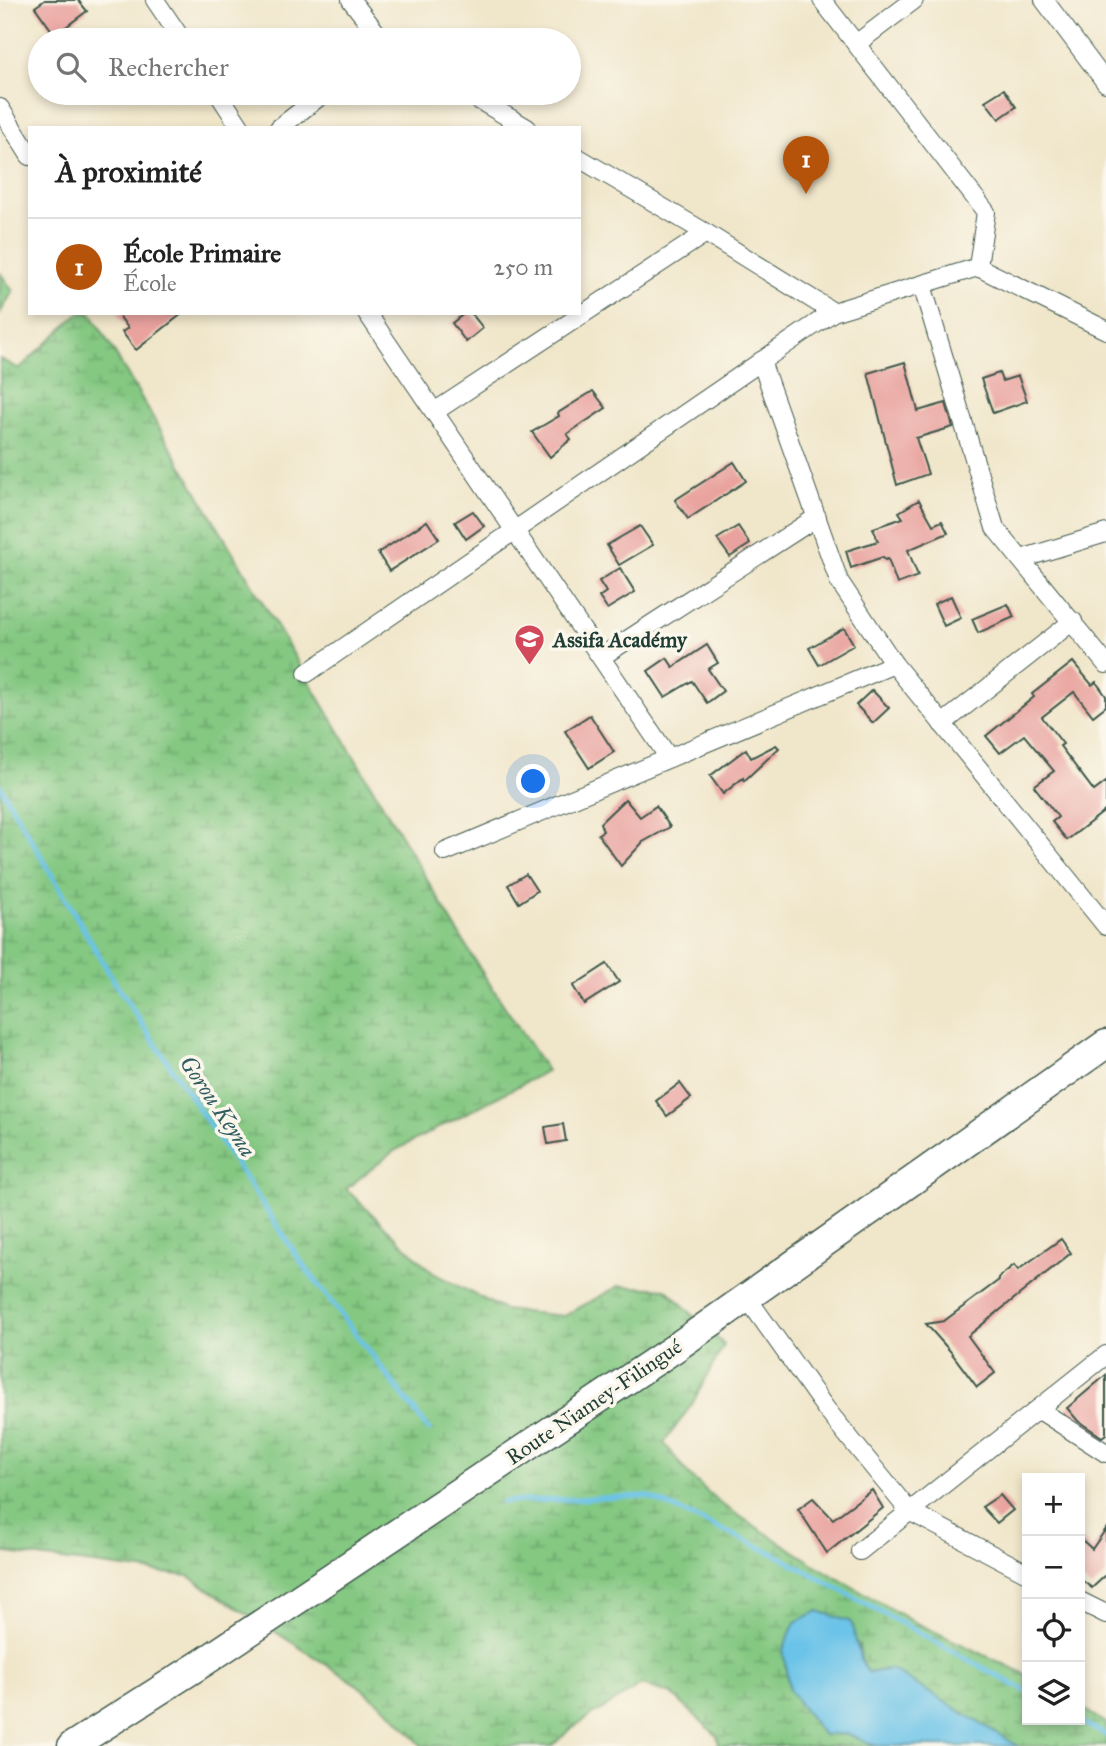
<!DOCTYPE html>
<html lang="fr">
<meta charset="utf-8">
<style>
:root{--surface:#fff;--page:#f6f6f6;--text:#222;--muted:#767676;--line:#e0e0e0;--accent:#b45309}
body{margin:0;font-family:"IM FELL Great Primer",serif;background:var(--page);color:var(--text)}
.controls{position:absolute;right:21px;bottom:21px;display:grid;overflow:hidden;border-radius:0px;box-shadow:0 4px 10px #0003}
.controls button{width:63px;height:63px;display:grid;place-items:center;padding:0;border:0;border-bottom:2px solid var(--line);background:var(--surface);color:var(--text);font:35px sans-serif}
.you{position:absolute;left:534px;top:782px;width:24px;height:24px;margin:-18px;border:5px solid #fff;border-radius:50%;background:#1a73e8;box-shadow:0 0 0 10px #1a73e833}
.badge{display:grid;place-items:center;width:46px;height:46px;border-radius:50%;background:var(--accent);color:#fff;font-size:23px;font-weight:700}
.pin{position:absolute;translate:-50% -58px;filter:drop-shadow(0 2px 4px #0008)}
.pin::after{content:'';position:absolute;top:37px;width:24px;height:21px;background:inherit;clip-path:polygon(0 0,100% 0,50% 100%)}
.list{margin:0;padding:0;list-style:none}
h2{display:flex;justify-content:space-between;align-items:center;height:91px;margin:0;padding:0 28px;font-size:30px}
h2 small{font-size:23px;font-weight:400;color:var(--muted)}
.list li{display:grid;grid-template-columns:46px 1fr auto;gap:21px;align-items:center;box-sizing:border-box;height:98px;padding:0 28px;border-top:2px solid var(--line)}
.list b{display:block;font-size:26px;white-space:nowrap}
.list p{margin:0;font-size:23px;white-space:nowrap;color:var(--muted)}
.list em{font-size:23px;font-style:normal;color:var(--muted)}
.icon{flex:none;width:38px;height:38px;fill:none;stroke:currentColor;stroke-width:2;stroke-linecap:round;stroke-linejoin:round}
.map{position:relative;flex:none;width:1106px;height:1746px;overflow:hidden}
.search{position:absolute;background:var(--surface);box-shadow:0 4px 10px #0003;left:28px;top:28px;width:553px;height:77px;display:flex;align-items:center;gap:18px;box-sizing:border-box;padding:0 24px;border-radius:38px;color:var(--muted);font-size:26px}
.panel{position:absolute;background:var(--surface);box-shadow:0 4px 10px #0003;left:28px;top:126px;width:553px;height:189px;border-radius:0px}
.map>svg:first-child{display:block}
.wetland{fill:url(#wetland-marsh);stroke:#52825b;stroke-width:2}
.water{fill:#6ac3e8;stroke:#44808e;stroke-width:2}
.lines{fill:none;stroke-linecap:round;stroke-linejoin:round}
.stream{stroke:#6ac3e8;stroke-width:5}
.building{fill:#e9a29e}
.minor-casing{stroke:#3e564a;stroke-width:20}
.primary-casing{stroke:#3e564a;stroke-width:31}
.minor{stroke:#fff;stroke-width:18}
.primary{stroke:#fff;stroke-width:28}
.labels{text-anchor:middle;stroke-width:7;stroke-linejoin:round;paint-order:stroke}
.poi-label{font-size:21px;font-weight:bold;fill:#1f3d34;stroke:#fbf7ec;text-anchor:start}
.street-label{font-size:21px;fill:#1f3d34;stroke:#fbf7ec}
.water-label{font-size:23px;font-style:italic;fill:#325e61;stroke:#fbf7ec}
</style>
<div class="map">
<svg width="1106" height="1746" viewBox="0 0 1106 1746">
<defs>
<pattern id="wetland-marsh" width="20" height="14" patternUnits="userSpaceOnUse" patternTransform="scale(1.75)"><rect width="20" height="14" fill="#84c882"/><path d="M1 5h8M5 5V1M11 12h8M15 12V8" fill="none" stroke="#6ba46b"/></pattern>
</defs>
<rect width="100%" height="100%" fill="#fbf7ec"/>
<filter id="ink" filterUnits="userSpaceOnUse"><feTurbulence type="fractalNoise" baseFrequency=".0143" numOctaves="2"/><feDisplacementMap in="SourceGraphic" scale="14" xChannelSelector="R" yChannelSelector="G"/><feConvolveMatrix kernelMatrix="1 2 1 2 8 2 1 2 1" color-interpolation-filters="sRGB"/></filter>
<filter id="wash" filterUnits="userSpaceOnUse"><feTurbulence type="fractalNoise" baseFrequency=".00686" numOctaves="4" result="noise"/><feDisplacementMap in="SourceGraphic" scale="28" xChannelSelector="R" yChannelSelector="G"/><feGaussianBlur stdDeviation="1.57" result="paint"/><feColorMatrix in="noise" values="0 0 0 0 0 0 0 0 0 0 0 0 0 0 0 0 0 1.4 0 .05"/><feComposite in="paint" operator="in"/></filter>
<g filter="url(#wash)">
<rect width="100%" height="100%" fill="#f0e6ca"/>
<g class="wetland">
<path d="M0 273 13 291 0 313Z"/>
<path d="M79 313H91L480 969 547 1071 394 1151 346 1189 433 1273 504 1310 564 1316 619 1286 666 1289 724 1345 692 1404 664 1443 689 1475 721 1504 820 1568 912 1621 1027 1675V1720H1080V1707L1106 1723V1746H1018L890 1669 869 1673 863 1668 859 1645 811 1716 823 1735 848 1734 877 1746H719L717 1736 672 1694 641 1685 570 1729 552 1746H422L393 1714 355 1683 188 1576 0 1552V359L19 369Z"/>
</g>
<path class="water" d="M818 1611 851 1622C855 1635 860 1666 869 1673L890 1669 1018 1746H877L848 1734 823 1735 789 1690 783 1650 795 1622Z"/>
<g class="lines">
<g class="stream">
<path d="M0 786 117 986 301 1262 429 1430"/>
<path d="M502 1502 647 1496 775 1554 1027 1692"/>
<path d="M1078 1720 1106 1735"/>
</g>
</g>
<g id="blocks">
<g class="building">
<path d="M45 0H78L87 11 55 35 35 7Z"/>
<path d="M1004 89 1016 107 999 119 985 101Z"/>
<path d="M117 313H183L136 350 122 332 128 328Z"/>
<path d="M465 313H471L483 328 466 342 452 323Z"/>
<path d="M905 362 918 411 946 403 953 427 916 438 928 474 897 485 868 373Z"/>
<path d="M999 373 1002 381 1018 376 1027 401 993 413 981 379Z"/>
<path d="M593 391 606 408 567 434 571 439 550 457 532 432 559 416 558 413Z"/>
<path d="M734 462 746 481 688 519 675 500Z"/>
<path d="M919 500 933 525 942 521 948 533 908 550 918 576 897 584 888 559 885 560 883 557 851 568 846 551 878 541 873 528 903 518 899 512Z"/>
<path d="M473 511 484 526 466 539 455 522Z"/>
<path d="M427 521 439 539 389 571 378 553Z"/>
<path d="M640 526 653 545 619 565 607 545Z"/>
<path d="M738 526 750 544 730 557 717 539Z"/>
<path d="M620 568 635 592 607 609 599 597 606 592 599 581Z"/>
<path d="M951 596 961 618 944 626 934 604Z"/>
<path d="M1008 604 1014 617 978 633 972 619Z"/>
<path d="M844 628 854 645 819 665 809 648Z"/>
<path d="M707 645 718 663 708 669 723 691 707 703 692 681 665 697 648 671 667 658 673 667Z"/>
<path d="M1073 662 1092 685 1096 682 1106 696V706L1093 716 1074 692 1042 717 1063 744 1060 746 1094 791 1106 782V810L1067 840 1052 822 1058 817 1034 786 1054 771 1024 735 1000 753 986 736 1034 697 1032 694Z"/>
<path d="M872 690 889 708 873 723 856 705Z"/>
<path d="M590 715 614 752 589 768 565 731Z"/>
<path d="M776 745 779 748 744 781 743 778 723 794 710 776 746 749 751 758Z"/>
<path d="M625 799 640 817 656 806 670 827 643 842 621 866 598 834 603 831 600 823Z"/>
<path d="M526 874 537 891 519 903 508 885Z"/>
<path d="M607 964 619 982 584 1004 573 986Z"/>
<path d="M680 1083 691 1098 667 1116 656 1101Z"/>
<path d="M563 1124 566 1141 548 1144 545 1127Z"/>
<path d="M1061 1239 1071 1253 968 1336 995 1373 977 1387 950 1351 926 1324 944 1321 999 1280 998 1278 1014 1265 1018 1270Z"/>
<path d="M1106 1375V1434L1102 1437 1078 1421 1067 1408Z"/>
<path d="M872 1490 883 1508 827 1553 798 1509 813 1498 833 1519Z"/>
<path d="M1000 1495 1013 1510 997 1523 982 1507Z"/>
<path d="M1106 1529V1575L1092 1588 1080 1579V1538L1092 1549Z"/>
</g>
</g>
</g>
<g filter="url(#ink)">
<use href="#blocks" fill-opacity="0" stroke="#3e564a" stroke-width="2"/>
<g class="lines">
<defs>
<g id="minor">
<path d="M155 0 182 40"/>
<path d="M351 0 382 40"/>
<path d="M822 0 986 212 978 267"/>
<path d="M1044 0 1106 83"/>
<path d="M856 44 914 0"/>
<path d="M218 93 241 128"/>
<path d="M467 93 527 128"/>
<path d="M0 108 30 156"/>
<path d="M279 128 324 93"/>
<path d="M579 158 706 233 833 312 978 267 1106 330"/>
<path d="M922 285 995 528 1106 664"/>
<path d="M367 313 669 758"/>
<path d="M761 361 839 581 894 664 1106 926"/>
<path d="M434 412 706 233"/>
<path d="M1021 559 1106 533"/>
<path d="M601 657 817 517"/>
<path d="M307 673 833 312"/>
<path d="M942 724 1073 621"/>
<path d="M445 852 894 664"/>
<path d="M748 1299 826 1409 909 1511 1027 1573"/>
<path d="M1038 1409 1106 1453"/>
<path d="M860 1551 1106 1355"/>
<path d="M1080 1601 1106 1614"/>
</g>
<path id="primary" d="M72 1746 204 1662 675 1348 1106 1044"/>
</defs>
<use href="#minor" class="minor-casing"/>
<use href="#primary" class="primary-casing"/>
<use href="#minor" class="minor"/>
<use href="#primary" class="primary"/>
</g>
</g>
<defs>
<symbol id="school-pin" viewBox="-11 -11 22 30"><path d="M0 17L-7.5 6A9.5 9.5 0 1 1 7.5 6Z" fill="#d1495b" stroke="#fbf7ec"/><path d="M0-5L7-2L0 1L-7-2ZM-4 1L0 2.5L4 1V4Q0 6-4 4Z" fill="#fff"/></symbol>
</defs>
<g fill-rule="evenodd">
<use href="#school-pin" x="512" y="622" width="35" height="47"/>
</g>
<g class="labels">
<g class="poi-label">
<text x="553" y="647">Assifa Académy</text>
</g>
<g class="street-label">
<text transform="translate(594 1402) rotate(-34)" y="7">Route Niamey-Filingué</text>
</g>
<g class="water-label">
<text transform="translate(218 1106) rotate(56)" y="8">Gorou Keyna</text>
</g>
</g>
</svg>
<div class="controls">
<button>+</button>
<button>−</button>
<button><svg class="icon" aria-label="locate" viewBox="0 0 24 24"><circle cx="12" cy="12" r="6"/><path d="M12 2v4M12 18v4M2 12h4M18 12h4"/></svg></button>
<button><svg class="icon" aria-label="layers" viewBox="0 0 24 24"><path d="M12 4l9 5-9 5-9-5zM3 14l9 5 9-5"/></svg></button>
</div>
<div class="you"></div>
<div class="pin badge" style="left:806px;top:194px">1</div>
<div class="search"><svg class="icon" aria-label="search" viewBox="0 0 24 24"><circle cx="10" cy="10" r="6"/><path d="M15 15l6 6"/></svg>Rechercher</div>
<section class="panel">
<h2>À proximité<small></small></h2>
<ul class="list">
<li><span class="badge">1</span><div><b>École Primaire</b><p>École</p></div><em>250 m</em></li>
</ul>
</section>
</div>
